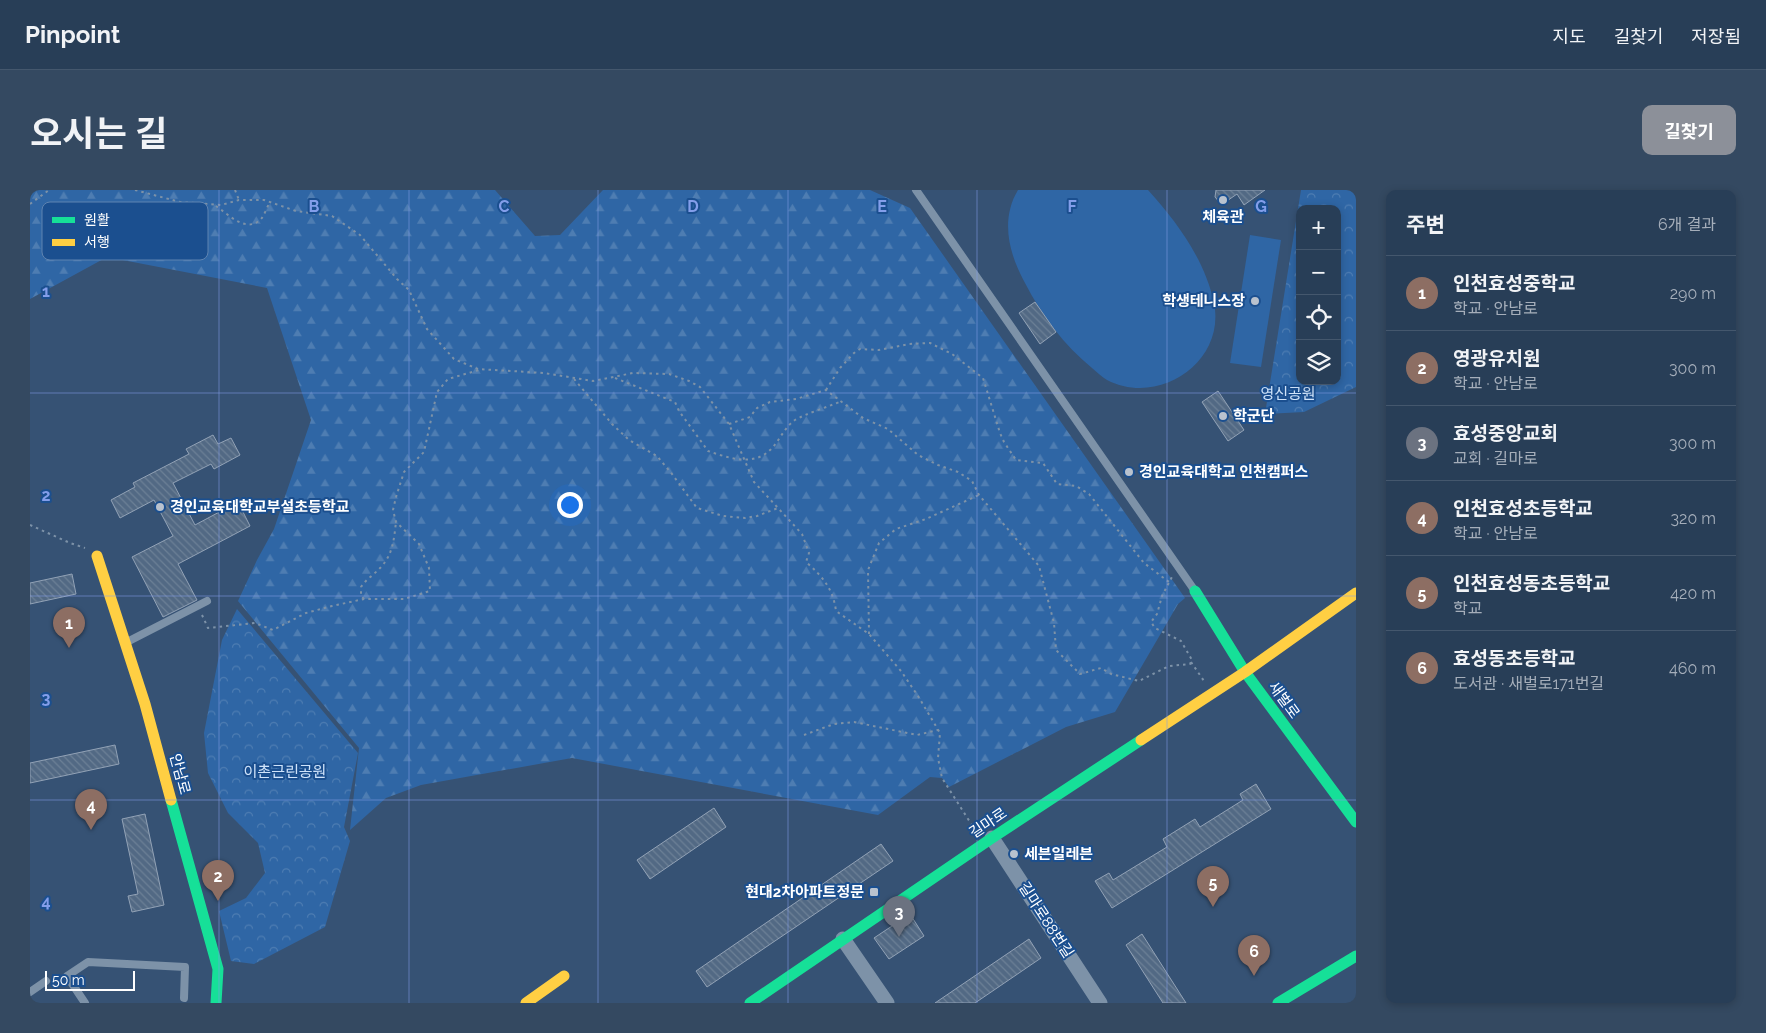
<!DOCTYPE html>
<html lang="ko">
<meta charset="utf-8">
<style>
:root{--surface:#283e57;--page:#344961;--text:#f1f3f6;--muted:#a5aeba;--line:#44576d;--accent:#8c9099}
body{margin:0;font-family:Raleway,"Noto Sans KR",sans-serif;background:var(--page);color:var(--text)}
.controls{position:absolute;right:15px;top:15px;display:grid;overflow:hidden;border-radius:10px;box-shadow:0 2px 8px #0003}
.controls button{width:45px;height:45px;display:grid;place-items:center;padding:0;border:0;border-bottom:1px solid var(--line);background:var(--surface);color:var(--text);font:25px sans-serif}
.scale{position:absolute;left:15px;bottom:12px;width:90px;box-sizing:border-box;padding-left:5px;border:2px solid #fff;border-top:0;font-size:14px;line-height:18px;white-space:nowrap;color:#fff;-webkit-text-stroke:4px #1b4f8f;paint-order:stroke}
.you{position:absolute;left:539px;top:314px;width:18px;height:18px;margin:-12px;border:4px solid #fff;border-radius:50%;background:#1a73e8;box-shadow:0 0 0 8px #1a73e833}
.badge{display:grid;place-items:center;width:32px;height:32px;border-radius:50%;background:var(--accent);color:#fff;font-size:16px;font-weight:700}
.pin{position:absolute;translate:-50% -41px;filter:drop-shadow(0 1px 2px #0008)}
.pin::after{content:'';position:absolute;top:26px;width:18px;height:15px;background:inherit;clip-path:polygon(0 0,100% 0,50% 100%)}
.list{margin:0;padding:0;list-style:none}
h2{display:flex;justify-content:space-between;align-items:center;height:65px;margin:0;padding:0 20px;font-size:21px}
h2 small{font-size:16px;font-weight:400;color:var(--muted)}
.list li{display:grid;grid-template-columns:32px 1fr auto;gap:15px;align-items:center;box-sizing:border-box;height:75px;padding:0 20px;border-top:1px solid var(--line)}
.list b{display:block;font-size:19px;white-space:nowrap}
.list p{margin:0;font-size:16px;white-space:nowrap;color:var(--muted)}
.list em{font-size:16px;font-style:normal;color:var(--muted)}
.icon{flex:none;width:28px;height:28px;fill:none;stroke:currentColor;stroke-width:2;stroke-linecap:round;stroke-linejoin:round}
.map{position:relative;flex:none;width:1326px;height:813px;overflow:hidden;border-radius:10px}
header{display:flex;align-items:center;gap:30px;box-sizing:border-box;height:70px;padding:0 25px;background:var(--surface);border-bottom:1px solid var(--line)}
header strong{font-size:24px}
nav{display:flex;gap:28px;margin-inline-start:auto;font-size:18px}
.intro{display:flex;align-items:center;justify-content:space-between;box-sizing:border-box;height:120px;padding:0 30px}
h1{margin:0;font-size:35px}
.button{padding:12px 22px;border-radius:10px;background:var(--accent);color:#fff;font-size:18px;font-weight:700}
main{display:flex;gap:30px;padding:0 30px}
aside{flex:1;background:var(--surface);border-radius:10px;box-shadow:0 2px 8px #0003}
.map>svg:first-child{display:block}
.forest{fill:url(#forest-firs)}
.park{fill:url(#park-crowns);fill-rule:evenodd}
.pitch{fill:#2f66a5}
.building{fill:url(#building-back-hatch);stroke:#92a2b6}
.lines{fill:none;stroke-linecap:round;stroke-linejoin:round}
.path{stroke:#7d92a8;stroke-width:2;stroke-dasharray:2.5 4;stroke-linecap:butt}
.lane{stroke:#7d92a8;stroke-width:8}
.street{stroke:#7d92a8;stroke-width:15}
.fast{stroke:#16e098;stroke-width:11}
.slow{stroke:#ffcf43;stroke-width:11}
.grid{fill:none;stroke:#839eea;stroke-width:1;stroke-opacity:0.55}
.poi-dot{fill:#b9c2ce;stroke:#1b4f8f;stroke-width:2}
.labels{text-anchor:middle;stroke-width:4;stroke-linejoin:round;paint-order:stroke}
.poi-label{font-size:15px;font-weight:bold;fill:#fff;stroke:#1b4f8f;text-anchor:start}
.park-label{font-size:15px;fill:#cfe3fa;stroke:#1b4f8f}
.street-label{font-size:15px;fill:#fff;stroke:#1b4f8f}
.key{fill:#1b4f8f;stroke:#5f84b1;stroke-width:1}
.key-label{font-size:14px;fill:#fff}
.grid-label{font-size:16px;text-anchor:middle;font-weight:bold;fill:#839eea;stroke:#1b4f8f;stroke-width:4;stroke-linejoin:round;paint-order:stroke}
</style>
<header>
<strong>Pinpoint</strong>
<nav><a>지도</a><a>길찾기</a><a>저장됨</a></nav>
</header>
<div class="intro"><h1>오시는 길</h1><a class="button">길찾기</a></div>
<main>
<div class="map">
<svg width="1326" height="813" viewBox="0 0 1326 813">
<defs>
<pattern id="forest-firs" width="22" height="20" patternUnits="userSpaceOnUse" patternTransform="scale(1.25)"><rect width="22" height="20" fill="#2f66a5"/><path d="M5 1l3.5 6h-7zM16 11l3.5 6h-7z" fill="#4e7db2"/></pattern>
<pattern id="park-crowns" width="20" height="18" patternUnits="userSpaceOnUse" patternTransform="scale(1.25)"><rect width="20" height="18" fill="#2f66a5"/><path d="M2 6a3 3 0 1 1 6 0M12 15a3 3 0 1 1 6 0" fill="none" stroke="#4e7db2"/></pattern>
<pattern id="building-back-hatch" width="6" height="6" patternUnits="userSpaceOnUse" patternTransform="scale(1.25)"><rect width="6" height="6" fill="#526984"/><path d="M-1 5l2 2M0 0l6 6M5-1l2 2" fill="none" stroke="#6c8096"/></pattern>
</defs>
<rect width="100%" height="100%" fill="#365274"/>
<path class="forest" d="M0 0H465L505 46 530 45 573 0H840L880 18 1155 408 1148 414 1085 522 1036 537 919 597 912 588 900 587 848 625 542 568 391 595 356 608 320 640 329 558 208 411 227 370 244 339 281 230 237 98 77 67 0 109Z"/>
<g class="park">
<path d="M1271 0H1326V197L1274 222 1235 224ZM1270 19H1307V191H1270Z"/>
<path d="M207 419 328 563 314 637 320 651 295 737 224 774 201 771 189 721 216 708 235 683 228 653 198 623 178 583 174 543 192 450Z"/>
</g>
<g class="pitch">
<path d="M988 0H1118C1147 32 1175 70 1184 113 1196 172 1129 217 1077 190 1072 187 1067 182 1062 178 1034 155 1012 126 995 93 979 64 970 30 988 0Z"/>
<path d="M1220 45 1251 50 1231 177 1200 173Z"/>
</g>
<g class="building">
<path d="M1186 0H1235L1214 15 1207 4 1194 13H1190L1185 7Z"/>
<path d="M1005 112 1026 142 1010 154 989 123Z"/>
<path d="M1188 201 1214 240 1198 251 1172 212Z"/>
<path d="M183 245 188 254 201 248 210 265 184 279 181 274 143 293 165 335 208 312 220 336 148 374 167 410 133 427 102 367 143 346 124 310 90 328 81 310 105 297 103 293 159 264 156 259Z"/>
<path d="M42 384 46 404 0 414V393Z"/>
<path d="M85 555 89 574 0 593V573Z"/>
<path d="M1226 594 1241 619 1082 718 1065 691 1079 683 1083 690 1137 657 1133 649 1165 629 1170 637 1213 610 1210 604Z"/>
<path d="M684 618 696 637 620 689 607 670Z"/>
<path d="M115 624 134 715 102 722 98 706 108 704 92 629Z"/>
<path d="M851 654 863 671 677 797 666 781Z"/>
<path d="M880 724 894 746 859 769 844 748Z"/>
<path d="M1112 744 1156 813H1133L1096 755Z"/>
<path d="M999 749 1011 768 945 813H905Z"/>
</g>
<g class="lines">
<g class="path">
<path d="M105 0 150 12 191 15 209 10H234L266 21 302 26 330 45 367 89 379 100 397 139 424 169 448 179 514 183 563 191 603 183 639 184 659 191 670 197 699 234 724 292 772 344 779 363 776 372C792 386 803 398 806 421L839 444 871 481 888 506 910 543 908 568 912 588 945 640"/>
<path d="M205 0 209 10"/>
<path d="M0 14 19 0"/>
<path d="M186 16C198 24 216 44 231 29 234 26 237 17 240 12"/>
<path d="M585 188 645 212 649 221 678 261C699 268 725 278 743 257 750 249 755 237 765 230 775 224 800 216 812 211"/>
<path d="M544 189 582 234 599 250 627 266 642 284 667 318 693 326 715 328 727 326 748 318"/>
<path d="M796 200 810 178 824 163 830 159 849 160 879 154 900 153 922 164 953 188 970 243 974 252 986 270 1013 273 1027 294 1046 296 1059 304 1114 373 1139 392"/>
<path d="M699 234 720 227 727 218 740 212 766 209 796 200 833 228 858 239 888 265 908 275 928 282 942 291 949 305 1009 376 1024 433 1026 460 1050 484 1071 478 1081 484 1109 491 1139 476 1160 474 1162 470 1151 451 1125 438 1121 432 1127 424 1132 406 1143 385"/>
<path d="M0 335 40 353 55 358"/>
<path d="M334 409 331 406V397C336 389 345 384 351 377 363 364 364 349 366 332"/>
<path d="M172 425 178 438 225 433 243 440 276 423 302 416 334 409H374L400 401 399 378 389 354 366 332 363 320 366 307 374 282 394 262 407 202 418 189 449 180"/>
<path d="M839 444 838 380 849 353 866 339 896 329 949 305"/>
<path d="M1161 472 1174 491"/>
<path d="M774 545 804 534 824 532 887 545 908 540"/>
</g>
<g class="lane">
<path d="M886 0 1165 401"/>
<path d="M97 452 177 411"/>
<path d="M0 802 16 791"/>
<path d="M55 813 37 786 58 772 155 777 154 808"/>
</g>
<g class="street">
<path d="M962 648 1070 813"/>
<path d="M813 749 857 813"/>
</g>
<g class="fast">
<path d="M1165 401 1215 482 1326 632"/>
<path d="M141 610 188 779 186 813"/>
<path d="M720 813 962 648 1111 550"/>
<path d="M1248 813 1326 766"/>
</g>
<g class="slow">
<path d="M67 366 115 514 141 610"/>
<path d="M1111 550 1215 482 1326 403"/>
<path d="M496 813 534 786"/>
</g>
</g>
<path class="grid" d="M189 0V813M379 0V813M568 0V813M758 0V813M947 0V813M1137 0V813M0 203H1326M0 406H1326M0 610H1326"/>
<g class="poi-dot">
<circle cx="1193" cy="10" r="5"/>
<circle cx="1225" cy="111" r="5"/>
<circle cx="1193" cy="226" r="5"/>
<circle cx="1099" cy="282" r="5"/>
<circle cx="130" cy="317" r="5"/>
<circle cx="984" cy="664" r="5"/>
<rect x="839" y="697" width="10" height="10" rx="2.5"/>
</g>
<g class="labels">
<g class="poi-label">
<text x="1193" y="32" text-anchor="middle">체육관</text>
<text x="1215" y="116" text-anchor="end">학생테니스장</text>
<text x="1203" y="231">학군단</text>
<text x="1109" y="287">경인교육대학교 인천캠퍼스</text>
<text x="140" y="322">경인교육대학교부설초등학교</text>
<text x="994" y="669">세븐일레븐</text>
<text x="834" y="707" text-anchor="end">현대2차아파트정문</text>
</g>
<g class="park-label">
<text x="1258" y="209">영신공원</text>
<text x="255" y="587">이촌근린공원</text>
</g>
<g class="street-label">
<text transform="translate(1254 510) rotate(54)" y="5">새벌로</text>
<text transform="translate(150 584) rotate(75)" y="5">안남로</text>
<text transform="translate(958 633) rotate(-34)" y="5">길마로</text>
<text transform="translate(1016 730) rotate(57)" y="5">길마로88번길</text>
</g>
</g>
<rect x="12" y="12" width="166" height="58" rx="8" class="key"/>
<rect x="22" y="27" width="23" height="6" fill="#16e098"/>
<rect x="22" y="49" width="23" height="7" fill="#ffcf43"/>
<g class="key-label">
<text x="54" y="35">원활</text>
<text x="54" y="57">서행</text>
</g>
<g class="grid-label">
<text x="284" y="22">B</text>
<text x="474" y="22">C</text>
<text x="663" y="22">D</text>
<text x="852" y="22">E</text>
<text x="1042" y="22">F</text>
<text x="1231" y="22">G</text>
<text x="16" y="107">1</text>
<text x="16" y="311">2</text>
<text x="16" y="514">3</text>
<text x="16" y="717">4</text>
</g>
</svg>
<div class="controls">
<button>+</button>
<button>−</button>
<button><svg class="icon" aria-label="locate" viewBox="0 0 24 24"><circle cx="12" cy="12" r="6"/><path d="M12 2v4M12 18v4M2 12h4M18 12h4"/></svg></button>
<button><svg class="icon" aria-label="layers" viewBox="0 0 24 24"><path d="M12 4l9 5-9 5-9-5zM3 14l9 5 9-5"/></svg></button>
</div>
<div class="scale">50 m</div>
<div class="you"></div>
<div class="pin badge" style="left:39px;top:458px;background:#8d6e63">1</div>
<div class="pin badge" style="left:188px;top:711px;background:#8d6e63">2</div>
<div class="pin badge" style="left:869px;top:747px;background:#6b7280">3</div>
<div class="pin badge" style="left:61px;top:640px;background:#8d6e63">4</div>
<div class="pin badge" style="left:1183px;top:717px;background:#8d6e63">5</div>
<div class="pin badge" style="left:1224px;top:786px;background:#8d6e63">6</div>
</div>
<aside>
<h2>주변<small>6개 결과</small></h2>
<ul class="list">
<li><span class="badge" style="background:#8d6e63">1</span><div><b>인천효성중학교</b><p>학교 · 안남로</p></div><em>290 m</em></li>
<li><span class="badge" style="background:#8d6e63">2</span><div><b>영광유치원</b><p>학교 · 안남로</p></div><em>300 m</em></li>
<li><span class="badge" style="background:#6b7280">3</span><div><b>효성중앙교회</b><p>교회 · 길마로</p></div><em>300 m</em></li>
<li><span class="badge" style="background:#8d6e63">4</span><div><b>인천효성초등학교</b><p>학교 · 안남로</p></div><em>320 m</em></li>
<li><span class="badge" style="background:#8d6e63">5</span><div><b>인천효성동초등학교</b><p>학교</p></div><em>420 m</em></li>
<li><span class="badge" style="background:#8d6e63">6</span><div><b>효성동초등학교</b><p>도서관 · 새벌로171번길</p></div><em>460 m</em></li>
</ul>
</aside>
</main>
